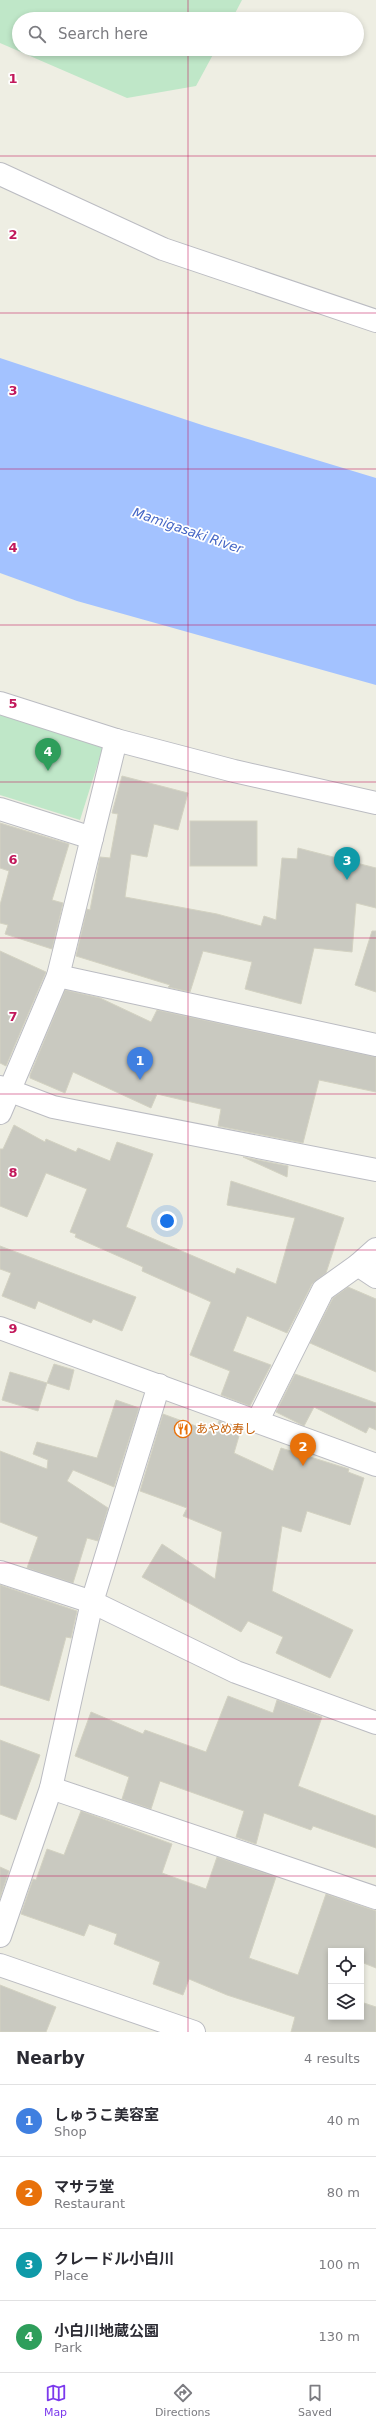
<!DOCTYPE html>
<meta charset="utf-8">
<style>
:root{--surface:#fff;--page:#f2f2f3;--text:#2b2b33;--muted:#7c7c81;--line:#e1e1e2;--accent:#7c3aed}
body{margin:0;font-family:"DejaVu Sans","Noto Sans JP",sans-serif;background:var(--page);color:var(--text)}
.controls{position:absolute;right:12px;bottom:12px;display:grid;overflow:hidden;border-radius:0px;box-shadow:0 2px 6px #0003}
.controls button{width:36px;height:36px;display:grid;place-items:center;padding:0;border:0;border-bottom:1px solid var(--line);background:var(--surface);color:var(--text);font:20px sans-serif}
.you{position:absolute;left:167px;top:1221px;width:14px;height:14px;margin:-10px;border:3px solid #fff;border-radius:50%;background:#1a73e8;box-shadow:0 0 0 6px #1a73e833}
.badge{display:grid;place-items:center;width:26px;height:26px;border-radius:50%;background:var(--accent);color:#fff;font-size:13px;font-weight:700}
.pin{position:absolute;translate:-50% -33px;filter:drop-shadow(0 1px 2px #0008)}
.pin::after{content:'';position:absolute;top:21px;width:14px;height:12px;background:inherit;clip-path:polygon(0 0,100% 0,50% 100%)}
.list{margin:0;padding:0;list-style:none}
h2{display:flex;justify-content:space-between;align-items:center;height:52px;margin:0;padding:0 16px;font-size:17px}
h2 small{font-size:13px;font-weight:400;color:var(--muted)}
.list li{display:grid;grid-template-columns:26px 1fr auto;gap:12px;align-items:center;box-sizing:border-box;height:72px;padding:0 16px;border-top:1px solid var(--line)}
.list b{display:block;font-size:15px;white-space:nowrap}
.list p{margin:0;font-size:13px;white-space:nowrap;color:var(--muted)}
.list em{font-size:13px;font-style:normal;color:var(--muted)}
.icon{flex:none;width:22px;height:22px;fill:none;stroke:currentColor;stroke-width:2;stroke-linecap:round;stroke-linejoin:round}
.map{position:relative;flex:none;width:376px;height:2032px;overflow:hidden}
.search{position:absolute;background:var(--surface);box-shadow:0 2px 6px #0003;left:12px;right:12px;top:12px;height:44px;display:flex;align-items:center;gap:10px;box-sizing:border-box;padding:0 14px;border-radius:22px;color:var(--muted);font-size:15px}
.sheet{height:340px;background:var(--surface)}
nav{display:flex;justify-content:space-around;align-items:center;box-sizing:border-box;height:56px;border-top:1px solid var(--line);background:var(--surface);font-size:11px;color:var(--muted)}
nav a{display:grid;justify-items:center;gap:2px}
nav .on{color:var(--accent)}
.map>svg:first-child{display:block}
.green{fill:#bfe7c8}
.water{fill:#a3c2ff}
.building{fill:#c9c9c0;stroke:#d3d2c2}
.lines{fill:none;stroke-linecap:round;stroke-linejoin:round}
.minor-casing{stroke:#bbbcc2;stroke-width:24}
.minor{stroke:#fff;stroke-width:22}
.grid{fill:none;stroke:#c2185b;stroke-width:1;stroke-opacity:0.55}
.labels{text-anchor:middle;stroke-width:3.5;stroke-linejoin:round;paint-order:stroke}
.food-label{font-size:12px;fill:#c56008;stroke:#fff;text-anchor:start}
.water-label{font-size:13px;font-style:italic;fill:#4365c5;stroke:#fff}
.grid-label{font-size:13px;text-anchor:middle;font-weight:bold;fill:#c2185b;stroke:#fff;stroke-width:3.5;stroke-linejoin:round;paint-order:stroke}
</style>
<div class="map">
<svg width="376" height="2032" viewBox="0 0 376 2032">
<rect width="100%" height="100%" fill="#eeeee3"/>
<g class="green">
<path d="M0 0H242L232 19H19V49H216L196 86 127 98 0 43Z"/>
<path d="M0 715 103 747 80 820 0 795Z"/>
</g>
<path class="water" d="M0 358 205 426 376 478V685L77 601 0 573Z"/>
<g class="building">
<path d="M122 776 188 793 178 830 154 824 147 857 131 854 125 897 217 914 261 926 264 916 276 920 282 858 297 859 298 848 376 868V908L356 903 352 952 314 948 301 1004 245 989 252 962 203 951 190 992 168 987 170 985 76 956 87 909 90 910 100 857 110 858 118 814 112 813Z"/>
<rect x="190" y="821" width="67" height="45"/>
<path d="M0 823 69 844 52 900 63 903 52 949 5 934 8 925 0 923V905L9 871 0 868Z"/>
<path d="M372 931H376V992L355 985Z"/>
<path d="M0 951 46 972 6 1066 0 1063Z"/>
<path d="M65 990 100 998 151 1022 157 1010 376 1057V1092L319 1080 303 1143 218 1126 221 1109 157 1094 151 1108 73 1072 65 1093 30 1078V1075Z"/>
<path d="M14 1125 45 1142 46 1139 76 1152 78 1148 110 1161 117 1142 153 1154 126 1227 235 1274 237 1268 276 1284 295 1218 227 1205 231 1181 344 1218 326 1273 312 1284 287 1333 247 1316 233 1351 271 1365 250 1406 221 1395 230 1371 190 1355 211 1302 142 1271 143 1267 75 1237 76 1234 70 1232 87 1189 46 1173 27 1217 0 1206V1149H3Z"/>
<path d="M243 1157 288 1166 287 1177Z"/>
<path d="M0 1246 136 1297 122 1331 93 1319 91 1323 38 1301 35 1309 2 1296 11 1273 0 1269Z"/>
<path d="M348 1287 376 1299V1372L310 1343 333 1298Z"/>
<path d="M54 1364 74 1370 69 1390 47 1383Z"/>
<path d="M10 1372 47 1383 38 1411 2 1400Z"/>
<path d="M295 1374 376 1403V1430L369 1427 366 1433 314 1407 304 1426 276 1412Z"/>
<path d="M116 1400 139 1408 114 1487 73 1470 67 1481 108 1508 98 1541 87 1538 73 1583 27 1568 38 1537 0 1522V1451L47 1469 48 1460 33 1454 37 1442 97 1458Z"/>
<path d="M163 1414 215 1433 219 1421 241 1429 234 1453 273 1471 281 1448 349 1469 348 1472 364 1478 350 1525 307 1511 301 1532 282 1526 272 1591 353 1630 330 1678 276 1653 283 1637 248 1621 241 1632 142 1577 162 1544 215 1579 222 1532 183 1516 187 1508 140 1491Z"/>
<path d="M0 1585 77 1611 71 1638 66 1637 49 1701 0 1685Z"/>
<path d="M228 1696 273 1713 277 1700 322 1717 298 1786 376 1816V1848L313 1826 311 1830 264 1813 256 1844 236 1837 244 1811 160 1781 151 1809 122 1799 129 1777 75 1756 91 1712 143 1734 145 1730 206 1752Z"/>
<path d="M0 1740 40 1755 16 1820 0 1814Z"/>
<path d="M81 1811 172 1844 162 1873 206 1889 217 1857 276 1877 249 1958 298 1975 326 1894 376 1911V1968L361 1962V1951H331V2017H361V2002L376 2007V2032H291L295 2017 227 1995 189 1979 183 1995 153 1984 160 1962 114 1944 117 1934 89 1924 84 1936 21 1914 33 1879 36 1880 47 1849 64 1855Z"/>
<path d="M0 1867 9 1871 0 1898Z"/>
<path d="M0 1985 56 2007 46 2032H0Z"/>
</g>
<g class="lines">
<defs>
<g id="minor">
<path d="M0 174 163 249 376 321"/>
<path d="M0 703 116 740 234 771 376 803"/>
<path d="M0 809 92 838"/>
<path d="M58 976 376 1045"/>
<path d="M0 1087 53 1107 376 1170"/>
<path d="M0 1113 58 976 116 740"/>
<path d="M358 1265 376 1277"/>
<path d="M0 1328 376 1465"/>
<path d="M257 1422 323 1290 358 1265 376 1249"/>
<path d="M0 1572 92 1602 236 1672 376 1723"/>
<path d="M51 1788 376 1898"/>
<path d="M0 1936 51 1788 92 1602 159 1385"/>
<path d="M0 1965 194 2032"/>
</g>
</defs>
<use href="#minor" class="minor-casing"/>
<use href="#minor" class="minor"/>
</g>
<path class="grid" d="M188 0V19M188 49V2032M0 156H376M0 313H376M0 469H376M0 625H376M0 782H376M0 938H376M0 1094H376M0 1250H376M0 1407H376M0 1563H376M0 1719H376M0 1876H376"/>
<defs>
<symbol id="restaurant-ring" viewBox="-11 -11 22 22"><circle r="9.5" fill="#fff" stroke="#e8710a" stroke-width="1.5"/><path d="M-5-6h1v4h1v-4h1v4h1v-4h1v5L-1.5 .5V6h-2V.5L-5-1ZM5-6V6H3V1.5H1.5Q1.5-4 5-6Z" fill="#e8710a"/></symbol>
</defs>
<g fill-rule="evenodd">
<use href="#restaurant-ring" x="173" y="1419" width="20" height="20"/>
</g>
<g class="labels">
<g class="food-label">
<text x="196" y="1433">あやめ寿し</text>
</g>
<g class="water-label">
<text transform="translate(188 530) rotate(19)" y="5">Mamigasaki River</text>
</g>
</g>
<g class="grid-label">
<text x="13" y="83">1</text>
<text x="13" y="239">2</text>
<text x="13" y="395">3</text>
<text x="13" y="552">4</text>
<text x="13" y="708">5</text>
<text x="13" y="864">6</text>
<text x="13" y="1021">7</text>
<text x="13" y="1177">8</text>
<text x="13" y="1333">9</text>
</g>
</svg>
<div class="controls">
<button><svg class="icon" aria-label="locate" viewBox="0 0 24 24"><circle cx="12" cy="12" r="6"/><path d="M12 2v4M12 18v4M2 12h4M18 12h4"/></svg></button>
<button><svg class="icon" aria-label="layers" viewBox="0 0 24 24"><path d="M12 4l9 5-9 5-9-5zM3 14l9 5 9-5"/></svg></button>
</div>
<div class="you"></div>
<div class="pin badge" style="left:140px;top:1080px;background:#3f7fe0">1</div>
<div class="pin badge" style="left:303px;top:1466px;background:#e8710a">2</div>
<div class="pin badge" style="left:347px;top:880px;background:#0f9aa8">3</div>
<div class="pin badge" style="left:48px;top:771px;background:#2e9e5b">4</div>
<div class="search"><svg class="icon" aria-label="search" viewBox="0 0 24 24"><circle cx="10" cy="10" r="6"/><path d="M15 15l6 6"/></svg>Search here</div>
</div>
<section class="sheet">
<h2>Nearby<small>4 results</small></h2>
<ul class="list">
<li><span class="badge" style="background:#3f7fe0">1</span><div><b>しゅうこ美容室</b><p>Shop</p></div><em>40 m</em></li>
<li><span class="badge" style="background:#e8710a">2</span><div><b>マサラ堂</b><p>Restaurant</p></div><em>80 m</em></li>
<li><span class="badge" style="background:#0f9aa8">3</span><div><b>クレードル小白川</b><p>Place</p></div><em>100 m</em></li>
<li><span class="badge" style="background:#2e9e5b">4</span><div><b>小白川地蔵公園</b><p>Park</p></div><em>130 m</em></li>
</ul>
</section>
<nav>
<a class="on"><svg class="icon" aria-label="map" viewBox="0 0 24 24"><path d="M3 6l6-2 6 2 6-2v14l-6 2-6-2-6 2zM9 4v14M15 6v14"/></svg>Map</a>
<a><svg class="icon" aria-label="directions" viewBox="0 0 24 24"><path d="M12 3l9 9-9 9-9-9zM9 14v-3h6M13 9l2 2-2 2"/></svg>Directions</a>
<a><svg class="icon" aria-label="saved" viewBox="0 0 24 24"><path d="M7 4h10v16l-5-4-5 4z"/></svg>Saved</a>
</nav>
